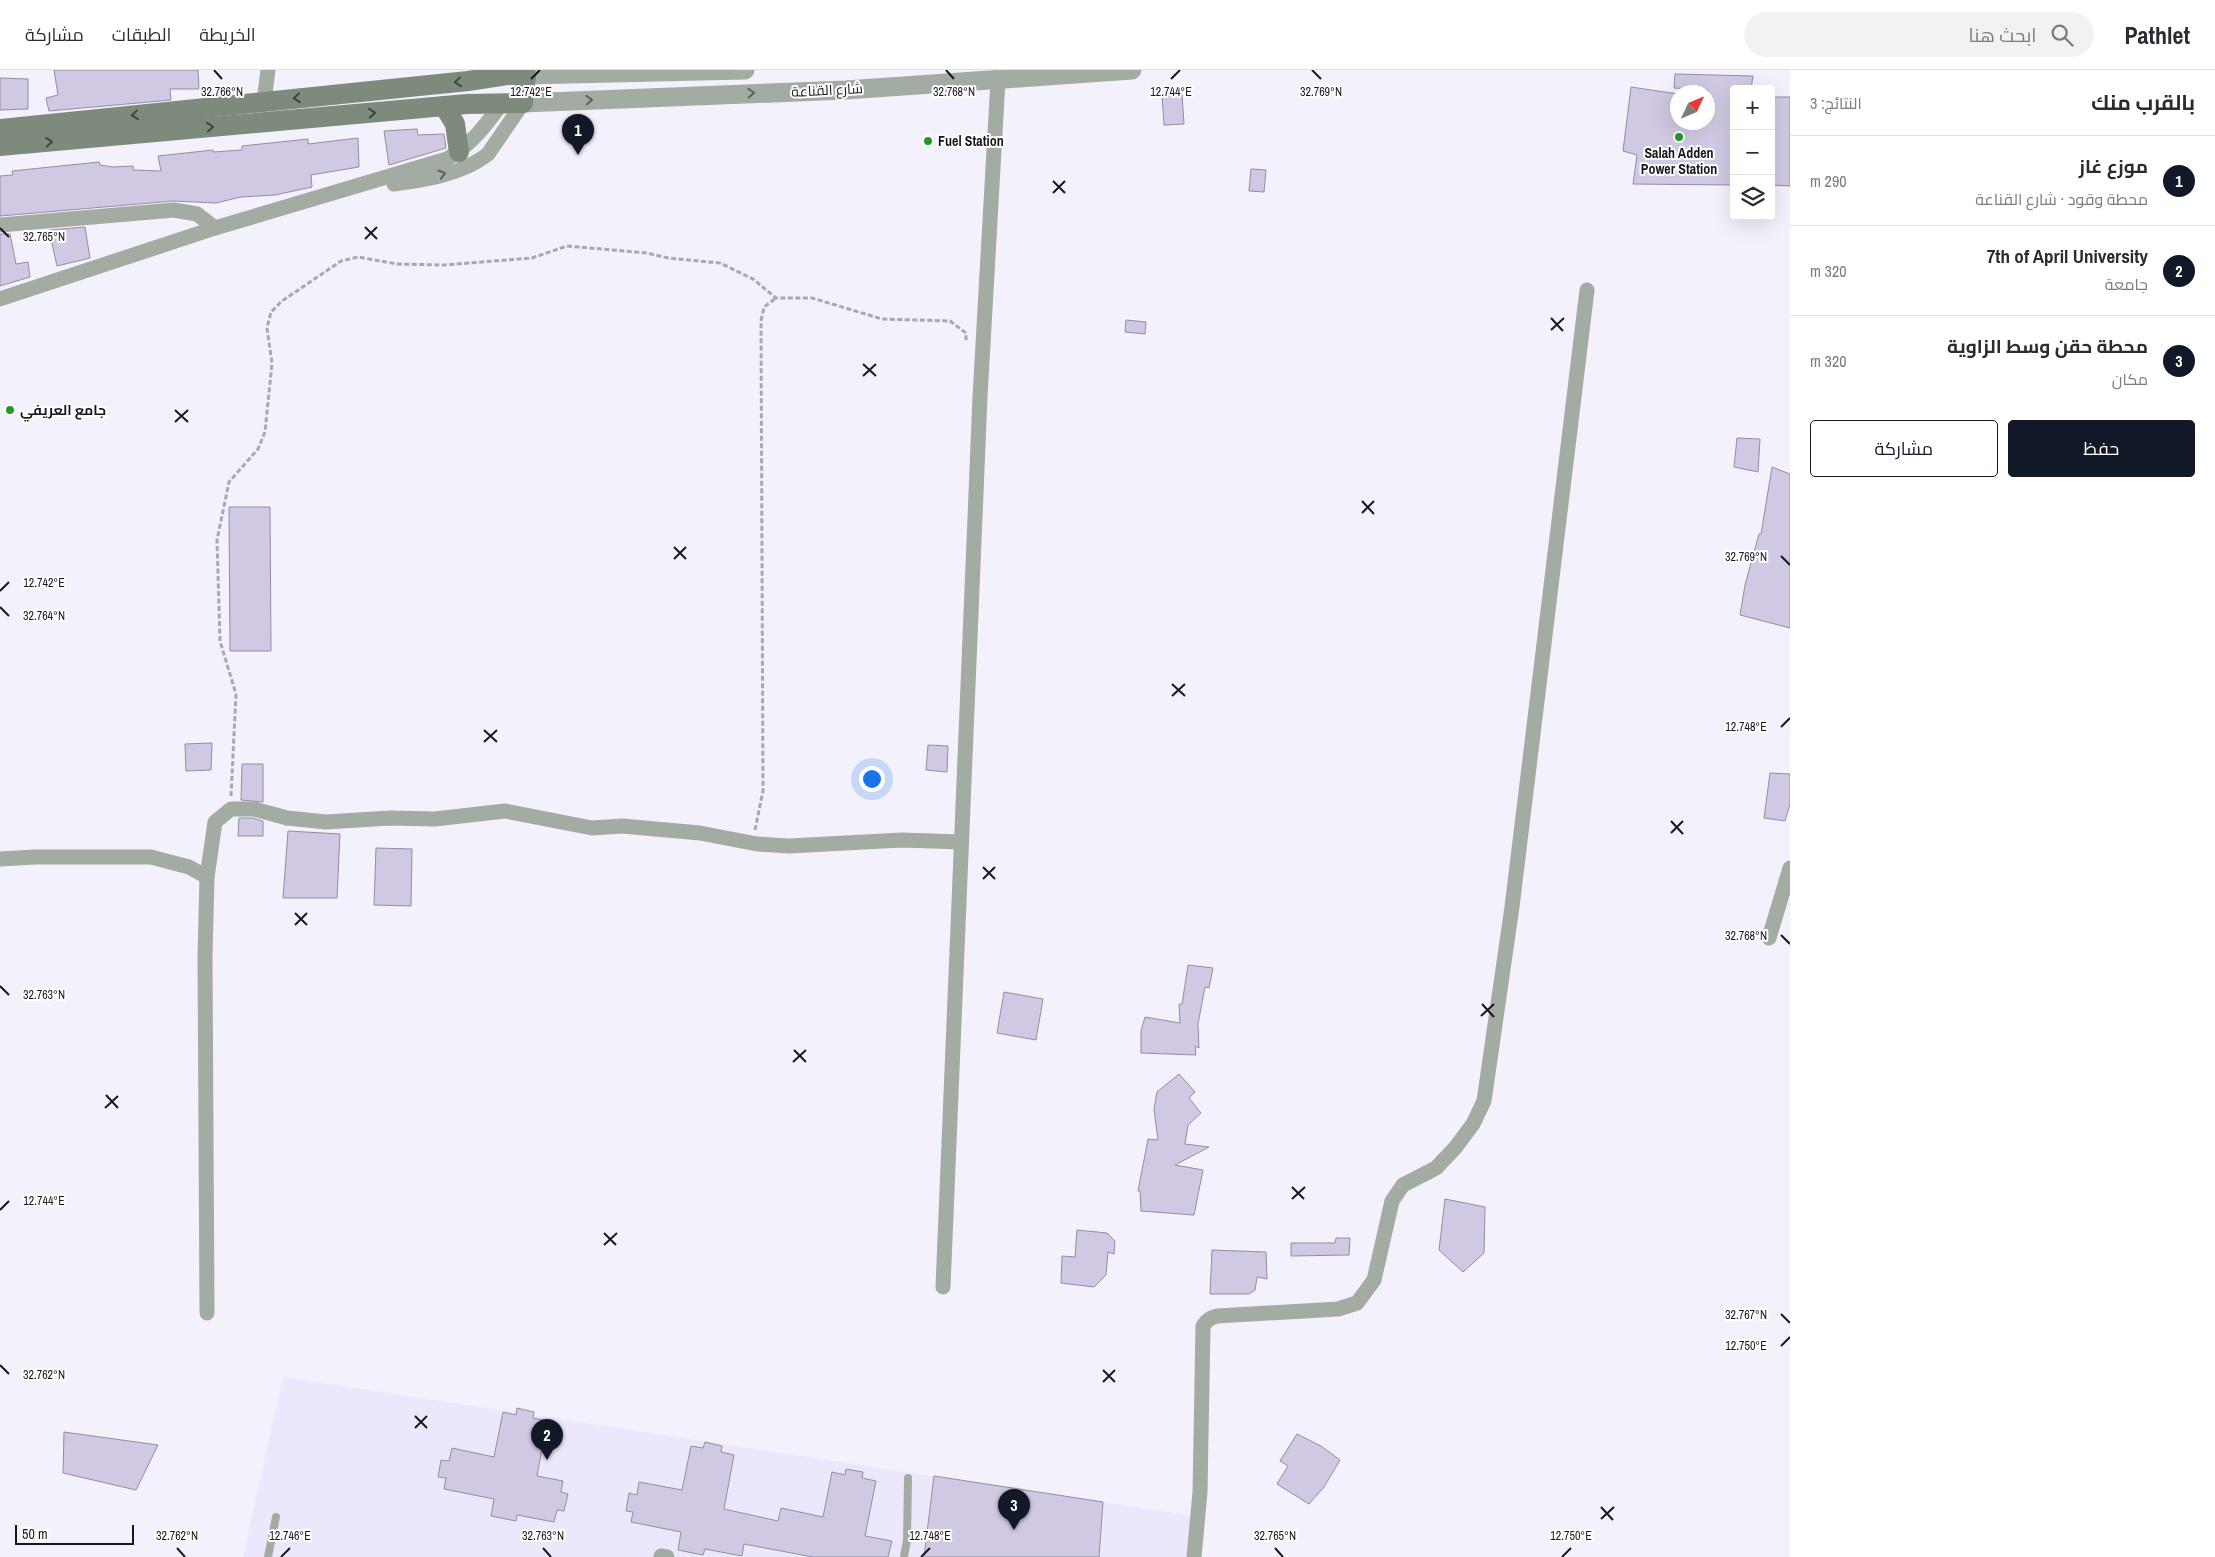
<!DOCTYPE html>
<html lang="ar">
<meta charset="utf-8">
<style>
:root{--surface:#fff;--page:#f2f2f3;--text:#2b2b33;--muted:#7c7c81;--line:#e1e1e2;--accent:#111827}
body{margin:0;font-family:"Archivo Narrow",Cairo,sans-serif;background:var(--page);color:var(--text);direction:rtl}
.controls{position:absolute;right:15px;top:15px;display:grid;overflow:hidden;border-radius:5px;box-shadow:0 5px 20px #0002}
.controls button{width:45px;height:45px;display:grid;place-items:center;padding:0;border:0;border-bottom:1px solid var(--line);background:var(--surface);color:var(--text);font:25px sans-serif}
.compass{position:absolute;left:1670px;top:15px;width:45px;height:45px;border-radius:50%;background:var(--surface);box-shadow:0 5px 20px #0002;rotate:46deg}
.scale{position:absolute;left:15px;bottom:12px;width:119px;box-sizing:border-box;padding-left:5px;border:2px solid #19161f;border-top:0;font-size:14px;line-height:18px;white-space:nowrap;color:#19161f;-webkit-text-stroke:4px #fff;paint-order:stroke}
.you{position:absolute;left:871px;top:708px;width:18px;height:18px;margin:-12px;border:4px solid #fff;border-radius:50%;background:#1a73e8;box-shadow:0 0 0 8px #1a73e833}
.badge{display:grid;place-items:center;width:32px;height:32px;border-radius:50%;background:var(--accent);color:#fff;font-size:16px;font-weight:700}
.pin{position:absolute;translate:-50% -41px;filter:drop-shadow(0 1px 2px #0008)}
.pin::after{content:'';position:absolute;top:26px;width:18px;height:15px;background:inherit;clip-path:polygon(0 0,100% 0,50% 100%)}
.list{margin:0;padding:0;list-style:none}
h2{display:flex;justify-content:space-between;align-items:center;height:65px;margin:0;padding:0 20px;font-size:21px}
h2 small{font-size:16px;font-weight:400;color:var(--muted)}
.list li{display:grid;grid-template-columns:32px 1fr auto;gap:15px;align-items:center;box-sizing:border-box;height:90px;padding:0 20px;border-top:1px solid var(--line)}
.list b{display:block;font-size:19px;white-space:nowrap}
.list p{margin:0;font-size:16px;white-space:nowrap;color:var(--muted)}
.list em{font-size:16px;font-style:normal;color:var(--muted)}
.actions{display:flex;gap:10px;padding:15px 20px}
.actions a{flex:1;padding:11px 0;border:1px solid var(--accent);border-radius:5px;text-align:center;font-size:18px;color:var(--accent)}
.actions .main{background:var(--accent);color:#fff}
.icon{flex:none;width:28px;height:28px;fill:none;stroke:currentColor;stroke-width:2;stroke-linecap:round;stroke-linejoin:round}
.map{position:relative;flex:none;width:1790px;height:1487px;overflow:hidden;direction:ltr}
header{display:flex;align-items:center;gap:30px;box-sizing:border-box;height:70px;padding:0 25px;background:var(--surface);border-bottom:1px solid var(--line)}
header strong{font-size:24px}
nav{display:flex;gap:28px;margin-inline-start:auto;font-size:18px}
.search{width:350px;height:45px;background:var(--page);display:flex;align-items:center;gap:12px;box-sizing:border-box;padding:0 18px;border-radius:28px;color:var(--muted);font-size:19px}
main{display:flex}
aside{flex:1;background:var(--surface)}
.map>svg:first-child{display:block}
.built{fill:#ede7fb}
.building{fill:#d1c9e3;stroke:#938ca4}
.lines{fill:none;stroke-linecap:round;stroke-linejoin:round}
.path{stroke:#a9a7b1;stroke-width:3;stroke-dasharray:5 2.5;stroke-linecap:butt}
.service{stroke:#a3aca3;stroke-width:8}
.minor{stroke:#a3aca3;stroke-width:15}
.tertiary{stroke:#a3aca3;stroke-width:19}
.secondary{stroke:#7d8a7c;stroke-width:20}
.oneway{stroke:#414444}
.oneway2{stroke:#5e6161}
.ticks{fill:none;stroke:#19161f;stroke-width:2}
.poi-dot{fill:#239829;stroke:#fff;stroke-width:2}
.labels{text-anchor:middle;stroke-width:4;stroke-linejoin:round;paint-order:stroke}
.street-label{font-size:14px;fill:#19161f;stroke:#fff}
.poi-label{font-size:14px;font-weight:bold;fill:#19161f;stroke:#fff;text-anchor:start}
.ticks-label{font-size:12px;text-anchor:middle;fill:#19161f;stroke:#fff;stroke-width:4;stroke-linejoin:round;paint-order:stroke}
</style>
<header>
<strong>Pathlet</strong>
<div class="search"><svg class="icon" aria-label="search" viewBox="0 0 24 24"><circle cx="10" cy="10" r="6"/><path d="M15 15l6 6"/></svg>ابحث هنا</div>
<nav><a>الخريطة</a><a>الطبقات</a><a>مشاركة</a></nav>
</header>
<main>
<aside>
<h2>بالقرب منك<small>النتائج: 3</small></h2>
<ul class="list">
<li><span class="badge">1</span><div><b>موزع غاز</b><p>محطة وقود · شارع القناعة</p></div><em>290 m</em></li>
<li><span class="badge">2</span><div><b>7th of April University</b><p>جامعة</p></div><em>320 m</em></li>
<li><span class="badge">3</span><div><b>محطة حقن وسط الزاوية</b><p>مكان</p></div><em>320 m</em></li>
</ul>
<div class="actions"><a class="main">حفظ</a><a>مشاركة</a></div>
</aside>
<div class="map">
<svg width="1790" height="1487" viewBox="0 0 1790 1487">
<rect width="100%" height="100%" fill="#f3f1fb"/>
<path class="built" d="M283 1307 1194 1446 1188 1487H243Z"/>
<g class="building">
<path d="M54 0H198L199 19H170L171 30 49 41 46 28 58 25Z"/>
<path d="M1675 4 1753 6 1751 19H1734V115L1633 114 1637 85 1623 81 1631 17 1678 24V52H1708V20L1674 18Z"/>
<path d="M0 8 28 9V39L0 40Z"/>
<path d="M1182 24 1184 54 1164 55 1162 25Z"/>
<path d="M1771 27H1790V116L1771 115Z"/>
<path d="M417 59 418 65 444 64 446 78 389 95 384 61Z"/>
<path d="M358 68 359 97 311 105 312 117 275 125 241 127 216 133 173 131 0 146V106L13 105 12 101 99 92 100 95 113 97 133 96V100L161 101 158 86 213 80V82L242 80V76L308 69V74Z"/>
<path d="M1251 99 1266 100 1264 122 1249 121Z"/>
<path d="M85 157 90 188 57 196 49 160Z"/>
<path d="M0 164H10L16 194 28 192 30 207 0 216Z"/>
<path d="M1126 250 1146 252 1145 264 1125 262Z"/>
<path d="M1737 368 1760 369 1758 402 1734 397Z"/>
<path d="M1772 397 1790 404V558L1740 545 1745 515 1759 464H1761Z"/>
<path d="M229 437H270L271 581H230Z"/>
<path d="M212 673 211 700 186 701 185 674Z"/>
<path d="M928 675 948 676 947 702 926 700Z"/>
<path d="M242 694H263V732L241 730Z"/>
<path d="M1770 703 1790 704V734L1785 751 1764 748Z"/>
<path d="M239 748H253L263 751V766H238Z"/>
<path d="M288 761 340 764 337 828H283Z"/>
<path d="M376 778 412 779 411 836 374 835Z"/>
<path d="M1188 895 1213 898 1209 918 1205 917 1198 954 1199 978 1195 976 1196 985 1141 983V961L1145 947 1180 953 1179 934H1182Z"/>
<path d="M1004 922 1043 929 1036 970 997 963Z"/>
<path d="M1179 1004 1195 1022 1189 1028 1201 1043 1188 1055 1185 1074 1209 1077 1175 1095 1203 1100 1194 1145 1141 1141 1140 1121H1138L1148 1069 1158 1070 1154 1039 1157 1022Z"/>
<path d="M1445 1129 1485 1137 1484 1183 1463 1202 1439 1180Z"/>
<path d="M1077 1160 1107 1163 1115 1171 1114 1184 1108 1182 1106 1205 1094 1217 1061 1213 1062 1186 1075 1187Z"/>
<path d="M1336 1168H1350L1349 1185 1291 1186V1173H1335Z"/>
<path d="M1212 1180 1266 1182 1267 1209 1257 1207 1255 1220 1249 1224H1210Z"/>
<path d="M517 1338 534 1342 533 1348 547 1351 537 1406 563 1411 561 1422 568 1424 564 1441 557 1440 554 1452 517 1445 516 1451 491 1446 494 1429 444 1419 446 1408 438 1407 441 1390 449 1391 452 1378 494 1387 503 1342 516 1345Z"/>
<path d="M64 1362 158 1375 136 1420 63 1403Z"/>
<path d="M1297 1364 1321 1376 1340 1390 1324 1417 1309 1434 1277 1414 1288 1396 1280 1391Z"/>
<path d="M705 1372 722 1376 721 1382 734 1385 724 1439 778 1451 781 1438 823 1447 832 1402 845 1405 846 1399 863 1402 862 1408 876 1411 865 1466 892 1471 888 1487H813L744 1474 742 1486 705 1479 703 1485 678 1480 681 1462 631 1452 633 1442 626 1441 629 1423 637 1425 639 1412 682 1420 691 1376 703 1378Z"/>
<path d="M934 1406 1103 1432 1099 1487H924Z"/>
</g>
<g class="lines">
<g class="path">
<path d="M231 726 236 624 220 571 217 470 229 412 258 379 265 362 272 293 267 258 271 242 282 231 341 191 358 187 397 194 444 195 532 188 567 176 647 183 668 188 720 193 753 209 776 228H812L882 249 950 251 966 263V271"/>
<path d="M755 760 763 721 761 251 764 237 776 228"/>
</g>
<g class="service">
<path d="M268 1487 276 1447"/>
<path d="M904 1487 907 1470 908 1408"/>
</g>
<g class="minor">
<path d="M264 31 268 0"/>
<path d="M394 114C425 110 463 104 488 84L523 33"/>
<path d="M0 155 174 140 197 144 215 158"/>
<path d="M0 229 215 158 447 89C471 75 486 55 502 33"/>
<path d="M0 789 35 787H151L189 797 207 807 205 885 207 1243"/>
<path d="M207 807 215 752 231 739H254L287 748 326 752 390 748 435 749 505 741 592 758 622 756 700 763 757 774 789 776 902 770 961 772"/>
<path d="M1769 868 1790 798"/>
<path d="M943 1217 980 327 998 10"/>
<path d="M661 1486 667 1487"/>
<path d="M1194 1487 1200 1422 1203 1256C1207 1250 1210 1248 1217 1246L1338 1239 1357 1233 1374 1210 1392 1131 1403 1115 1436 1098 1455 1078 1473 1054 1484 1031 1512 837 1587 220"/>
</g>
<g class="tertiary">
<path d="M526 5 745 0"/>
<path d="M523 33 846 20 1132 0"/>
</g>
<g class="secondary">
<path d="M444 36 455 54 459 82"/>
<path d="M0 59 468 11 507 5H526"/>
<path d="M0 76 467 34 523 33 526 5 524 0"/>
</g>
</g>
<defs><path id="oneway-chevron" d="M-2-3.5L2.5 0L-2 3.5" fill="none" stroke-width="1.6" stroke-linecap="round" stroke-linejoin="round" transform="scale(1.25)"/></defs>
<g class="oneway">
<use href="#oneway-chevron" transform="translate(458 12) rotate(174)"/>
<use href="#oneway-chevron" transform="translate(297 28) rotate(174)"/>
<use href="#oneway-chevron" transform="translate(372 43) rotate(-5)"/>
<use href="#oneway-chevron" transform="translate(135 45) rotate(174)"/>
<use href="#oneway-chevron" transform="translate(210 57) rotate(-5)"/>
<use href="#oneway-chevron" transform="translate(49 72) rotate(-5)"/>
</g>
<g class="oneway2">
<use href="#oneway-chevron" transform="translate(751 23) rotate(-2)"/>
<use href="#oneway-chevron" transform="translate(589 30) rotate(-2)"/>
<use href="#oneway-chevron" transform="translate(442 104) rotate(-17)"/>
</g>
<path class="ticks" d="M214 0 222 9M946 0 954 9M1312 0 1321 9M531 9 540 0M1171 9 1180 0M1053 111 1065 123M1053 123 1065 111M365 157 377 169M0 158 9 167M365 169 377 157M1551 248 1563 261M1551 260 1564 248M863 294 876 306M863 306 876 294M175 340 188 352M175 352 188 340M1362 431 1374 444M1362 443 1374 431M674 477 686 489M1781 486 1790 495M674 489 686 477M0 521 9 512M0 537 9 546M1172 614 1185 626M1172 626 1185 614M1781 657 1790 648M484 660 497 672M484 672 497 660M1671 751 1683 764M1671 763 1683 751M983 797 995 809M983 809 995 797M295 843 307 855M295 855 307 843M1781 865 1790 874M0 916 9 925M1482 934 1494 947M1481 946 1494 934M794 980 806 992M793 992 806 980M106 1025 118 1038M105 1038 118 1026M1292 1117 1304 1129M1292 1129 1305 1117M0 1140 9 1131M604 1163 616 1175M604 1175 617 1163M1781 1244 1790 1253M1781 1276 1790 1267M0 1295 9 1304M1103 1300 1115 1312M1103 1312 1115 1300M415 1346 427 1358M415 1358 427 1346M1601 1437 1613 1450M1601 1449 1614 1437M177 1478 185 1487M543 1478 551 1487M1275 1478 1283 1487M281 1487 290 1478M921 1487 930 1478M1562 1487 1571 1478"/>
<g class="poi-dot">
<circle cx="1679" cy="67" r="5"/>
<circle cx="928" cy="71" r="5"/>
<circle cx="10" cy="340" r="5"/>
</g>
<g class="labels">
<g class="street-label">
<text transform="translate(827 20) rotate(-3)" y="5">شارع القناعة</text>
</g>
<g class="poi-label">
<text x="938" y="76">Fuel Station</text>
<text x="1679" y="88" text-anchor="middle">Salah Adden<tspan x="1679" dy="16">Power Station</tspan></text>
<text x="20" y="345">جامع العريفي</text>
</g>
</g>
<g class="ticks-label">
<text x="531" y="26">12.742°E</text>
<text x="1171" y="26">12.744°E</text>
<text x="222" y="26">32.766°N</text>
<text x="954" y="26">32.768°N</text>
<text x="1321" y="26">32.769°N</text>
<text x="44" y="171">32.765°N</text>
<text x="1746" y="491">32.769°N</text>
<text x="44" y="517">12.742°E</text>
<text x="44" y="550">32.764°N</text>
<text x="1746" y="661">12.748°E</text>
<text x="1746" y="870">32.768°N</text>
<text x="44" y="929">32.763°N</text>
<text x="44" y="1135">12.744°E</text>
<text x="1746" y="1249">32.767°N</text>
<text x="1746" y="1280">12.750°E</text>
<text x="44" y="1309">32.762°N</text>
<text x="177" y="1470">32.762°N</text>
<text x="543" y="1470">32.763°N</text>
<text x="1275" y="1470">32.765°N</text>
<text x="290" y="1470">12.746°E</text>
<text x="930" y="1470">12.748°E</text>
<text x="1571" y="1470">12.750°E</text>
</g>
</svg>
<div class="controls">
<button>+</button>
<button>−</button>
<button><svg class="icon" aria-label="layers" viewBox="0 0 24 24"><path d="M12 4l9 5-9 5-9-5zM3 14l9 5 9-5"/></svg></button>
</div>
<svg class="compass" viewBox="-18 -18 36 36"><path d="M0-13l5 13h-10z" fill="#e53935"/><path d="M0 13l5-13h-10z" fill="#7c7c81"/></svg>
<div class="scale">50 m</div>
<div class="you"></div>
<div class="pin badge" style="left:578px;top:85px">1</div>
<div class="pin badge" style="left:547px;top:1390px">2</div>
<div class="pin badge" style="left:1014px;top:1460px">3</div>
</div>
</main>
